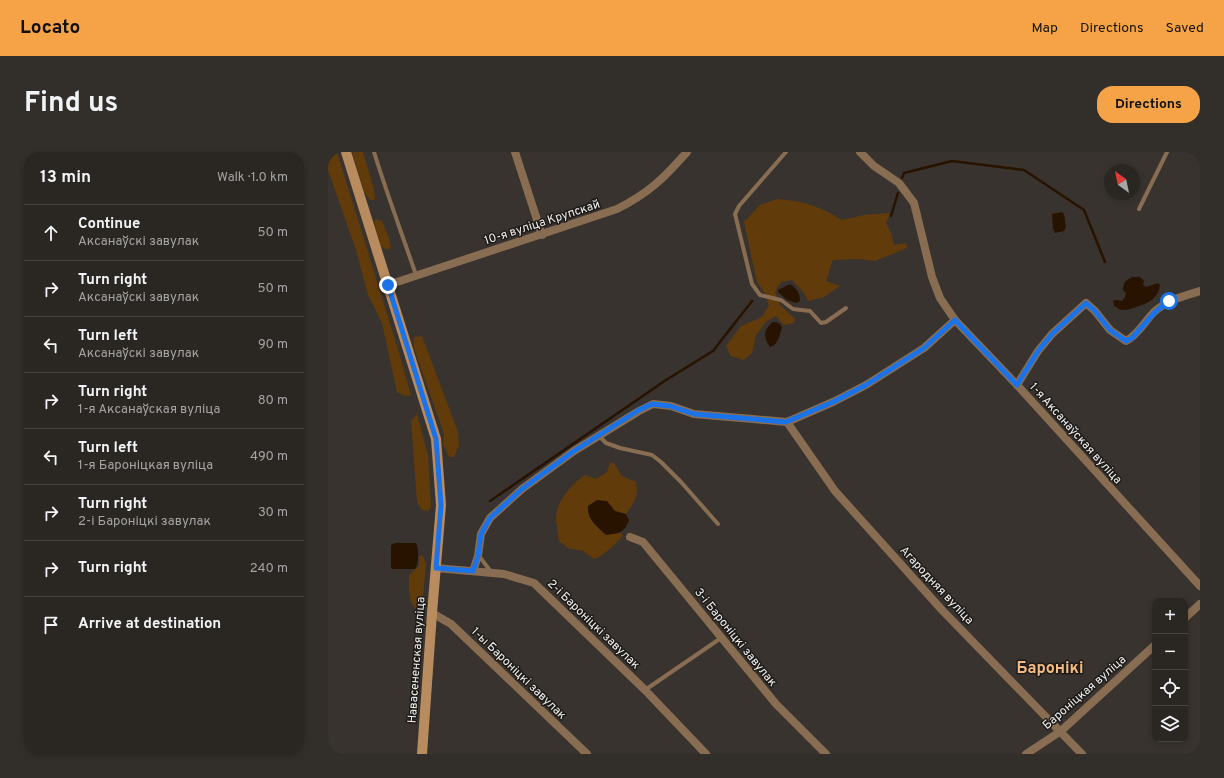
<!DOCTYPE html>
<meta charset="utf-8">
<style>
:root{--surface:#2a2622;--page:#322e2a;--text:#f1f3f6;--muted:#a5a5a5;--line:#464340;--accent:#f6a247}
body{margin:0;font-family:Overpass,sans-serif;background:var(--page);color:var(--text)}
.controls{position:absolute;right:12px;bottom:12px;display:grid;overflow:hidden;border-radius:8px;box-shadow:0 2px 6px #0003}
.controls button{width:36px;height:36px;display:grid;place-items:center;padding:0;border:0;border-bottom:1px solid var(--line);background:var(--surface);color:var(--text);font:20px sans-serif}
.compass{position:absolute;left:776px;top:12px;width:36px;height:36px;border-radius:50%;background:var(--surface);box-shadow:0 2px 6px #0003;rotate:327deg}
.stop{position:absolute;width:12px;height:12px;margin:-9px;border:3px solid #1a73e8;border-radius:50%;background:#fff}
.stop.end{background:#1a73e8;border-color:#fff;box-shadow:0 1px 4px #0008}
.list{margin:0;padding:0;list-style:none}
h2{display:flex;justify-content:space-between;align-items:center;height:52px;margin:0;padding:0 16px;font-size:17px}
h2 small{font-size:13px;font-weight:400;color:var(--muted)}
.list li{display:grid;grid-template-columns:26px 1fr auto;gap:12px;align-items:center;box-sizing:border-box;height:56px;padding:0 16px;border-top:1px solid var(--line)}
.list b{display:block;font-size:15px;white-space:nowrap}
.list p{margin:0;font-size:13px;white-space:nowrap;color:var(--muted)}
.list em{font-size:13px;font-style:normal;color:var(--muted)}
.icon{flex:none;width:22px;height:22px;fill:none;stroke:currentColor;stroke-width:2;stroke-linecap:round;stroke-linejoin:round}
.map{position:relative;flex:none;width:872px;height:602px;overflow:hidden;border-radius:16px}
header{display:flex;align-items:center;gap:24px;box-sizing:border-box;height:56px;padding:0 20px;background:var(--accent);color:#111}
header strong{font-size:19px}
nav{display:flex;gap:22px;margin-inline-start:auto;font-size:14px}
.intro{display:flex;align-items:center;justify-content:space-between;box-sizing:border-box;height:96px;padding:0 24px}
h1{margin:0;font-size:28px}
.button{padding:10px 18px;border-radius:16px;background:var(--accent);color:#111;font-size:14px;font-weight:700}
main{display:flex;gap:24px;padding:0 24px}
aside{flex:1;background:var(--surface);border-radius:16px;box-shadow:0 2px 6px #0003}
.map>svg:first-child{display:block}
.green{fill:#623b0b}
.water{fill:#271300}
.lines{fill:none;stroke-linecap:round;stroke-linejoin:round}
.stream{stroke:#271300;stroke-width:2.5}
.service{stroke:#896d52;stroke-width:4}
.minor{stroke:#896d52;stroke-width:8}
.secondary{stroke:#b98c60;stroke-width:10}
.route{stroke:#1a73e8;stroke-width:5}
.labels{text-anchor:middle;stroke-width:3;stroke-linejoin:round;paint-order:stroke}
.street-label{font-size:12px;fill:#f3f0ed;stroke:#1d1b19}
.district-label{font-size:16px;font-weight:bold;fill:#f5ba81;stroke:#1d1b19}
</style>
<header>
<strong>Locato</strong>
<nav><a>Map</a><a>Directions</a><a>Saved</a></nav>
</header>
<div class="intro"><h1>Find us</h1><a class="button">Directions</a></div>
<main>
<aside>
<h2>13 min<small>Walk · 1.0 km</small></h2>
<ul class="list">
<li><svg class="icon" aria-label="ahead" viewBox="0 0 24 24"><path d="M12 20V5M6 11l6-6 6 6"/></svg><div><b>Continue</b><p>Аксанаўскі завулак</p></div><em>50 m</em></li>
<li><svg class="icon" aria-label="right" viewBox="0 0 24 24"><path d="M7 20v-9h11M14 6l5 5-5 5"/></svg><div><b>Turn right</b><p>Аксанаўскі завулак</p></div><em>50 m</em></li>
<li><svg class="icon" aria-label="left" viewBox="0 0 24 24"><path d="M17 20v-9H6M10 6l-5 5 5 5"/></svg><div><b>Turn left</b><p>Аксанаўскі завулак</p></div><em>90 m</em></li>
<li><svg class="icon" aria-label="right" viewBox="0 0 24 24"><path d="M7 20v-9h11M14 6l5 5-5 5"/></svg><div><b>Turn right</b><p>1-я Аксанаўская вуліца</p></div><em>80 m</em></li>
<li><svg class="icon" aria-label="left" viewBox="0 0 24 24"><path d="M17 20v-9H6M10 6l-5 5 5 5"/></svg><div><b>Turn left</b><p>1-я Бароніцкая вуліца</p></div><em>490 m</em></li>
<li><svg class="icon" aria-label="right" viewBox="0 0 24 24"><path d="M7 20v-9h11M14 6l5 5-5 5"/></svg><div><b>Turn right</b><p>2-і Бароніцкі завулак</p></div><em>30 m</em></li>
<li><svg class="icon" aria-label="right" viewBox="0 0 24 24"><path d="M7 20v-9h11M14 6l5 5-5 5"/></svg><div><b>Turn right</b></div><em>240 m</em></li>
<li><svg class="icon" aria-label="arrive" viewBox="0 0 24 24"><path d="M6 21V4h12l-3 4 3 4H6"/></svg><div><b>Arrive at destination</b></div></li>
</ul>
</aside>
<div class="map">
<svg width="872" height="602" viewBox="0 0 872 602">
<rect width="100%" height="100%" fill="#38332e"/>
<g class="green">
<path d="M0 0H9L69 194 83 243 77 244 69 240 54 171 40 143 28 98 0 18Z"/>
<path d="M24 0H35L46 37 47 48H42L36 40Z"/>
<path d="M449 47C475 49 491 54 514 68L536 63 562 61 558 71 563 81 566 93 578 91 579 96 547 109 531 107 505 108 498 129 512 134 496 145 480 149 476 141 464 128 453 130 447 140 452 153 467 167 466 171 456 173 448 164 439 169 428 183 424 201 416 208 403 204 398 194 413 174 434 165 441 153 436 140 429 130 416 70 432 53Z"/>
<path d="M48 67 54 69 61 86 63 96 58 98 53 94 46 71Z"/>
<path d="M94 184 130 280 131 293 126 305H121L115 292 116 282 86 196V185Z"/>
<path d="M89 262 100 304 103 355 100 359 94 358 89 350 83 269Z"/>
<path d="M282 311H286L294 324 308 330C311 345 306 350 298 362L287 359 278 382 292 381 295 383C290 390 274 405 266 407L255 399 240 396 231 389C230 381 228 371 228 364 230 347 244 332 257 323L268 327 279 320Z"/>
<path d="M94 403 98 411 94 457H88C79 448 81 435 81 423L91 414V404Z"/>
</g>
<g class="water">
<path d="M734 60 736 62 738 75 736 79 727 81 725 77 724 62Z"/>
<path d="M804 125H812L816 129 815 133 818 135 830 131 832 133C831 145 821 151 811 154 805 156 801 158 795 158 791 158 789 155 786 154L785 149 788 148 794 149 797 145 798 141 795 138C795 131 798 128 804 125Z"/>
<path d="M462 132C469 137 472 141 472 149L468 151 459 148 450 140V138Z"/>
<path d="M445 170H448L452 172 454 176C451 184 451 192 442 195 435 185 435 178 445 170Z"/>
<path d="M269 348 279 349 287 359 298 362 301 368C296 382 291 381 278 383 268 374 259 367 260 354Z"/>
<path d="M67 391H88C91 397 91 411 87 417H65L63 416V393Z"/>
</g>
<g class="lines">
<g class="stream">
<path d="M574 26 576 21 624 9 696 18 756 58 777 110"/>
<path d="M563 64 570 41"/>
<path d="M162 349 338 228 385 199 424 149"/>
</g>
<g class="service">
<path d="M46 0C59 42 74 82 88 123"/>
<path d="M458 0 411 54 407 62 424 132 432 143 453 148 465 157 482 159 493 171 498 170 518 156"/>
<path d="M811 57 839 0"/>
<path d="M271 284 278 291 292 296 324 303 333 310 353 330 390 372"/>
<path d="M151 404 164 421"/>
<path d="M317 538 393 486"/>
</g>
<g class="minor">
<path d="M187 0 214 83"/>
<path d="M532 0 546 14 571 31 586 51 604 125 612 146 627 168 689 233 872 434"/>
<path d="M60 133 289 57C321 41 336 26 359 0"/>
<path d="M689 233 710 199 724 182 758 151 767 159 782 178 798 189C810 183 817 169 826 160 839 148 856 144 872 139"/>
<path d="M459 270 507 339 614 458 754 602"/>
<path d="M302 385 315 390 448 552 498 602"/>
<path d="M108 416 176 422 206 431 317 538 378 602"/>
<path d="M145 419 150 404 153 382 162 366 194 337 246 299 311 259 325 252 343 254 366 262 459 270 505 250 538 233 596 196 627 168"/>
<path d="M104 461 123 472 259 602"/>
<path d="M857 466 872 452"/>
<path d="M698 602 733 579 827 493"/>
</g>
<path class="secondary" d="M18 0 108 287 113 353 104 461 94 602"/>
</g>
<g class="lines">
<path class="route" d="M60 133 108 287 113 353 108 416 145 419 150 404 153 382 162 366 194 337 246 299 311 258 324 252 342 254 366 262 458 270 505 250 538 233 596 196 627 168 689 233 710 199 724 182 758 151 767 159 782 178 798 189 804 186 827 160 841 149"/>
</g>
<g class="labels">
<g class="street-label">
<text transform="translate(214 70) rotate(-18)" y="4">10-я вуліца Крупскай</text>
<text transform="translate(748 281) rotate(48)" y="4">1-я Аксанаўская вуліца</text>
<text transform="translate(609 433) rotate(47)" y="4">Агародняя вуліца</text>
<text transform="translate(266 472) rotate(44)" y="4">2-і Бароніцкі завулак</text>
<text transform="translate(408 485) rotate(51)" y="4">3-і Бароніцкі завулак</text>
<text transform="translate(88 508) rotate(-86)" y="4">Навасененская вуліца</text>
<text transform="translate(191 521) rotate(44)" y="4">1-ы Бароніцкі завулак</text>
<text transform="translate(756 540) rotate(-41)" y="4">Бароніцкая вуліца</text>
</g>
<g class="district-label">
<text x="722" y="521">Баронікі</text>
</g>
</g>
</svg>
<div class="controls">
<button>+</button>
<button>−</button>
<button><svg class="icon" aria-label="locate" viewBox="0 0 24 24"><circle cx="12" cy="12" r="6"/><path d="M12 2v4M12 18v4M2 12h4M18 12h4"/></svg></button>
<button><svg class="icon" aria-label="layers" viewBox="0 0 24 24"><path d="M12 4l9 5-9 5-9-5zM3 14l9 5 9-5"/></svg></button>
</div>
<svg class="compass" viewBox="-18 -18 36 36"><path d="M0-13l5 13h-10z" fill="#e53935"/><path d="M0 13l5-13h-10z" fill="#a5a5a5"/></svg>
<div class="stop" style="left:841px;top:149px"></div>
<div class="stop end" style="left:60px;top:133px"></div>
</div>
</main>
